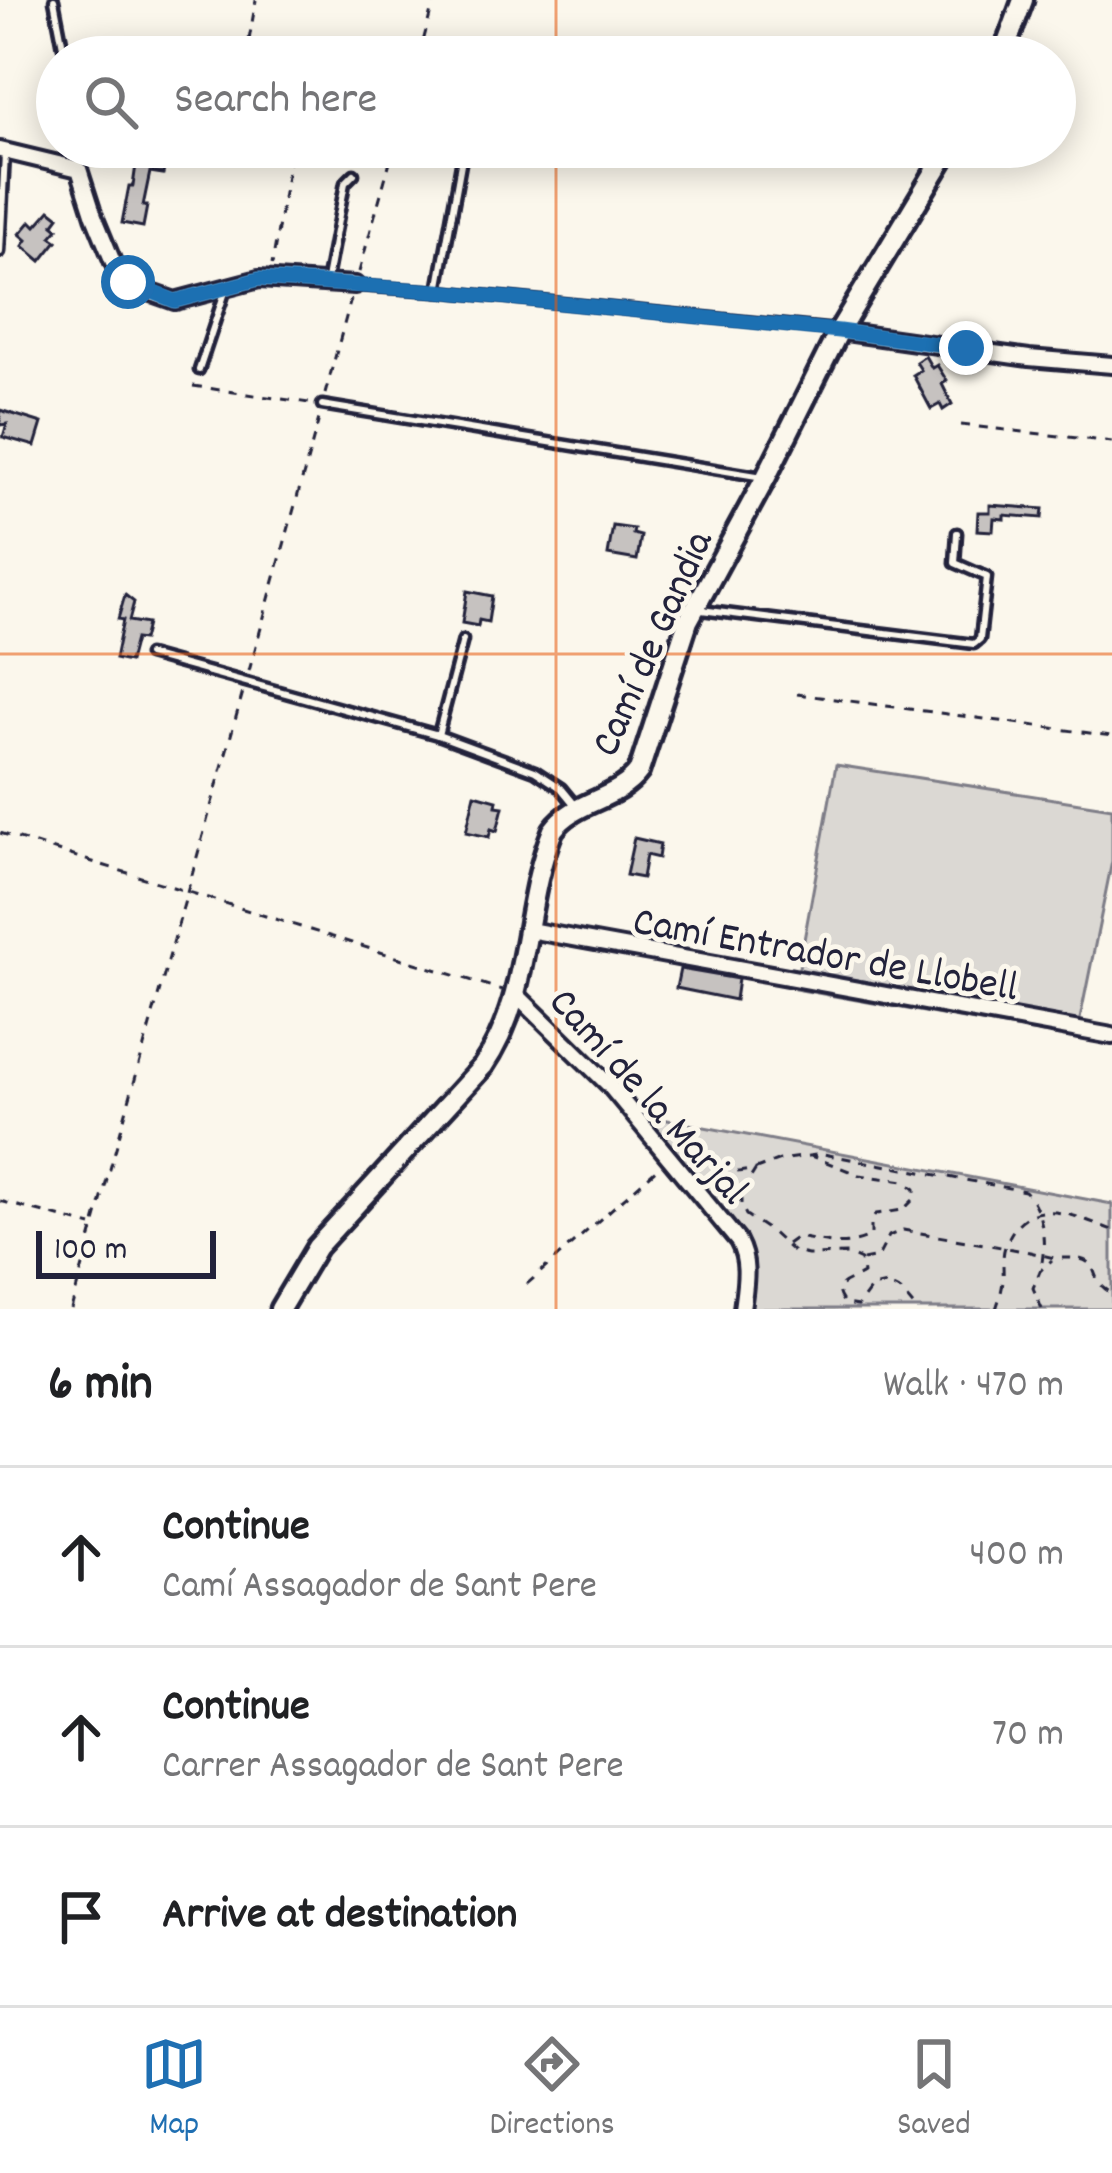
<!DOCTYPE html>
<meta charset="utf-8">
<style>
:root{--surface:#fff;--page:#f6f6f6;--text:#202124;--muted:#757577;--line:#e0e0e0;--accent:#1f6fb2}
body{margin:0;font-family:Dekko,sans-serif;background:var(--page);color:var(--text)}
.scale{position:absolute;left:36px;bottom:30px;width:180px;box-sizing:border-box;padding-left:12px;border:6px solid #22223b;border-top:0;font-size:33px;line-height:42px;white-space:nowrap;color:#22223b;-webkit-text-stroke:9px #fbf7ec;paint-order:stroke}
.stop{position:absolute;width:36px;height:36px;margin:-27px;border:9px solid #1f6fb2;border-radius:50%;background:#fff}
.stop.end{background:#1f6fb2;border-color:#fff;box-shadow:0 3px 12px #0008}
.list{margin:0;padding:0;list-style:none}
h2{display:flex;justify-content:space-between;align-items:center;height:156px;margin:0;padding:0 48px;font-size:51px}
h2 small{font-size:39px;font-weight:400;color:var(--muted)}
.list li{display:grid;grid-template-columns:78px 1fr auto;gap:36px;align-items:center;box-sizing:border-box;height:180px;padding:0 48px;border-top:3px solid var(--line)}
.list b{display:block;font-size:45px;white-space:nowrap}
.list p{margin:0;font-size:39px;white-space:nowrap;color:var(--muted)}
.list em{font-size:39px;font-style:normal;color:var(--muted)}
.icon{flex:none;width:66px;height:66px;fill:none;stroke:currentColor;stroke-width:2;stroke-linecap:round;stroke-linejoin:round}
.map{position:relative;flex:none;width:1112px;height:1309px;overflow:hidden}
.search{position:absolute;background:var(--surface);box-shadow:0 6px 30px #0003;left:36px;right:36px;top:36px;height:132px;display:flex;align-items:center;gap:30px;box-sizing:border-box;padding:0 42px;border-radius:66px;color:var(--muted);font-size:45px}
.sheet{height:696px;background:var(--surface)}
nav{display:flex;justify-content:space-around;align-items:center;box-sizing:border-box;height:168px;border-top:3px solid var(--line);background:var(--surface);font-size:33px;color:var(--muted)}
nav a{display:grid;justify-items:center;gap:6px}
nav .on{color:var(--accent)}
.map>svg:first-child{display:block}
.green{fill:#dbd8d3;stroke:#7e7d87;stroke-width:3}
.building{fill:#c6c2c0;stroke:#22223b;stroke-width:3}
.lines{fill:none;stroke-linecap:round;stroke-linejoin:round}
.lane-casing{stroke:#22223b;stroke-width:15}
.street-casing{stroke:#22223b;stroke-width:22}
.secondary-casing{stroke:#22223b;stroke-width:27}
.path{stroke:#22223b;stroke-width:3;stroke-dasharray:9 9;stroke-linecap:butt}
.lane{stroke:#fbf7ec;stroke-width:6}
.street{stroke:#fbf7ec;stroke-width:14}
.secondary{stroke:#fbf7ec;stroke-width:18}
.route{stroke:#1f6fb2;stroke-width:15}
.grid{fill:none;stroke:#e8590c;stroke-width:3;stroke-opacity:0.55}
.labels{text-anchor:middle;stroke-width:10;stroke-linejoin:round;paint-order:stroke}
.street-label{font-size:42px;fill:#22223b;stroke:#fbf7ec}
</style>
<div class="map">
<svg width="1112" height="1309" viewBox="0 0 1112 1309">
<rect width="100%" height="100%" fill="#fbf7ec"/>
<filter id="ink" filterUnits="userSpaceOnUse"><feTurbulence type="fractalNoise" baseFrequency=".00833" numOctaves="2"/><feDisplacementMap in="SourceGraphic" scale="24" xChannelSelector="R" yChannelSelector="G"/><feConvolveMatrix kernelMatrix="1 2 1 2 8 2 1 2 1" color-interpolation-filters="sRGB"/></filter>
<g filter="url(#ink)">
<g class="green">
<path d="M836 765 1112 808V861L1076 1039 795 989Z"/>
<path d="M641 1115 1112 1204V1309H747L752 1272 749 1252Z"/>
</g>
<g class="building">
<path d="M148 147 168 149 163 174 150 172 143 206H147L143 227 122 223 129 186H133L136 165 145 166Z"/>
<path d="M50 210 59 217 53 225 58 229 51 237 57 241 41 261 23 246 27 240 20 234 31 221 36 226Z"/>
<path d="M925 356 932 368 937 365 947 381 942 384 952 404 943 410 940 404 931 409 913 375 921 370 916 362Z"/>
<path d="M0 410 42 423 35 446 3 437 7 424 0 425Z"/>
<path d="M990 505 1043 509 1042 518 1004 515V519L994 518 993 531 977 530 978 512H990Z"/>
<path d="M613 526 634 529 633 534 641 536 637 560 608 555Z"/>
<path d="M467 591 492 596 488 622 479 620 478 626 462 623Z"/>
<path d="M125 595 134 602 129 621 147 624 143 640 135 639 129 662 115 659 123 620 118 619Z"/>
<path d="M475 794 497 800 496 806 503 807 497 831 491 829 489 837 466 832Z"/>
<path d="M634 838 660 844 658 858 646 855 642 878 626 875Z"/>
<path d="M680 969 738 979 735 1000 676 988Z"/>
</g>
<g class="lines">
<defs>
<g id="lane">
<path d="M54 0 65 57"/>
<path d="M688 54 703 57"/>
<path d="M79 166V147"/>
<path d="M0 252 5 154"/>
<path d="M327 279 345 183 354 174"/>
<path d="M359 286 438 291 836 330"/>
<path d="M438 291 464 147"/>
<path d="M199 370 226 289"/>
<path d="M322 405 763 477"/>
<path d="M701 610 974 644 980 639 987 577 955 563 957 533"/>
<path d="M148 655 438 735 535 771 561 788 575 805"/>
<path d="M438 735 463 640"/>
</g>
<g id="street">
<path d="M0 150 79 169 94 216 115 267 135 287 175 301 259 279 355 285"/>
<path d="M839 331 1029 358 1112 365"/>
<path d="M529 930 1112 1036"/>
<path d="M515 993 609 1085 738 1241C750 1263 745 1285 742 1309"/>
</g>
<g id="secondary">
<path d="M1002 57 1023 0"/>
<path d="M280 1309 317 1247 483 1066C531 997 522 906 553 830 576 799 617 801 639 771L688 621 766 477 839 331 950 147"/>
</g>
</defs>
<use href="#lane" class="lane-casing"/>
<use href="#street" class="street-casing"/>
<use href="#secondary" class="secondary-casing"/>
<g class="path">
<path d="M246 57 256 0"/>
<path d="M419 57 434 0"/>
<path d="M231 147 241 154 284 158 289 163 272 265"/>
<path d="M359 272 394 147"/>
<path d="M193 386 316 404"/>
<path d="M325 394 351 299"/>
<path d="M961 425 1112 442"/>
<path d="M249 671 320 415"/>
<path d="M797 694 1112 736"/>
<path d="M0 833 502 990"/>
<path d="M756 1169 741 1193 734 1196 727 1193 724 1183 732 1173 756 1169 780 1160 823 1154 1025 1191C1044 1210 1047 1246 1040 1271"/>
<path d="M741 1195V1205L746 1215 770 1231 793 1252 808 1255 848 1254 861 1260 863 1274C851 1282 827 1283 845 1304L858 1306 872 1287 887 1284 901 1291 916 1309"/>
<path d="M0 1201 92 1226"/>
<path d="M787 1244 797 1237C824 1241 845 1250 871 1236V1221L876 1214 903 1210 915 1198V1189L904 1181 859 1175 811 1156"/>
<path d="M1062 1258C1108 1256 1083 1279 1112 1293"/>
<path d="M863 1260 878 1257 889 1236 903 1230 1030 1252 1058 1259"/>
<path d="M527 1284 658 1168"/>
<path d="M71 1309 243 692"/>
<path d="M996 1309C999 1300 1002 1291 1003 1281 1004 1269 1001 1255 1006 1244 1027 1191 1075 1216 1112 1230"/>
<path d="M1042 1309 1033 1288 1040 1271 1052 1260"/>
</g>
<use href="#lane" class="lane"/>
<use href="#street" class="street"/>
<use href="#secondary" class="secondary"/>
</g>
</g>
<g class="lines" filter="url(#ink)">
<path class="route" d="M128 282 175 301 259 279 438 291 839 331 966 348"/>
</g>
<path class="grid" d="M556 0V57M556 147V1309M0 654H1112"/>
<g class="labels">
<g class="street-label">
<text transform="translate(649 642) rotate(-66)" y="15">Camí de Gandia</text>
<text transform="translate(826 951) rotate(10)" y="15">Camí Entrador de Llobell</text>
<text transform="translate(651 1094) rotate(48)" y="15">Camí de la Marjal</text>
</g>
</g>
</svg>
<div class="scale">100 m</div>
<div class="stop" style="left:128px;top:282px"></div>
<div class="stop end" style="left:966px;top:348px"></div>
<div class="search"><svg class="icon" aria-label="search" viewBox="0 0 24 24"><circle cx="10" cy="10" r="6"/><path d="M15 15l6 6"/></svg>Search here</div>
</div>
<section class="sheet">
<h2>6 min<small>Walk · 470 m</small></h2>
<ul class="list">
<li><svg class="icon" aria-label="ahead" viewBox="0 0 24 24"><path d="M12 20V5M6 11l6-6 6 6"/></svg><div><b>Continue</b><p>Camí Assagador de Sant Pere</p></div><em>400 m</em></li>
<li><svg class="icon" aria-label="ahead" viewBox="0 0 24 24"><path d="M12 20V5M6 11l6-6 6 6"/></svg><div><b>Continue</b><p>Carrer Assagador de Sant Pere</p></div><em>70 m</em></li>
<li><svg class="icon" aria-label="arrive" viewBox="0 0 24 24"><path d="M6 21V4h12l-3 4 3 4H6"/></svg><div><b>Arrive at destination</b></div></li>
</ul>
</section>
<nav>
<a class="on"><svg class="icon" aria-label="map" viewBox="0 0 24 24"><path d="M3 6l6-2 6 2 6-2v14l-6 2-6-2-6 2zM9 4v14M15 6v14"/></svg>Map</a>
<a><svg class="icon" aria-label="directions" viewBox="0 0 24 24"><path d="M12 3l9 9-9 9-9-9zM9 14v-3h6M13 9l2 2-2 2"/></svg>Directions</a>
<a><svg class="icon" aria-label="saved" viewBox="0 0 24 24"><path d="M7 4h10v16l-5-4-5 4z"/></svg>Saved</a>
</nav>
